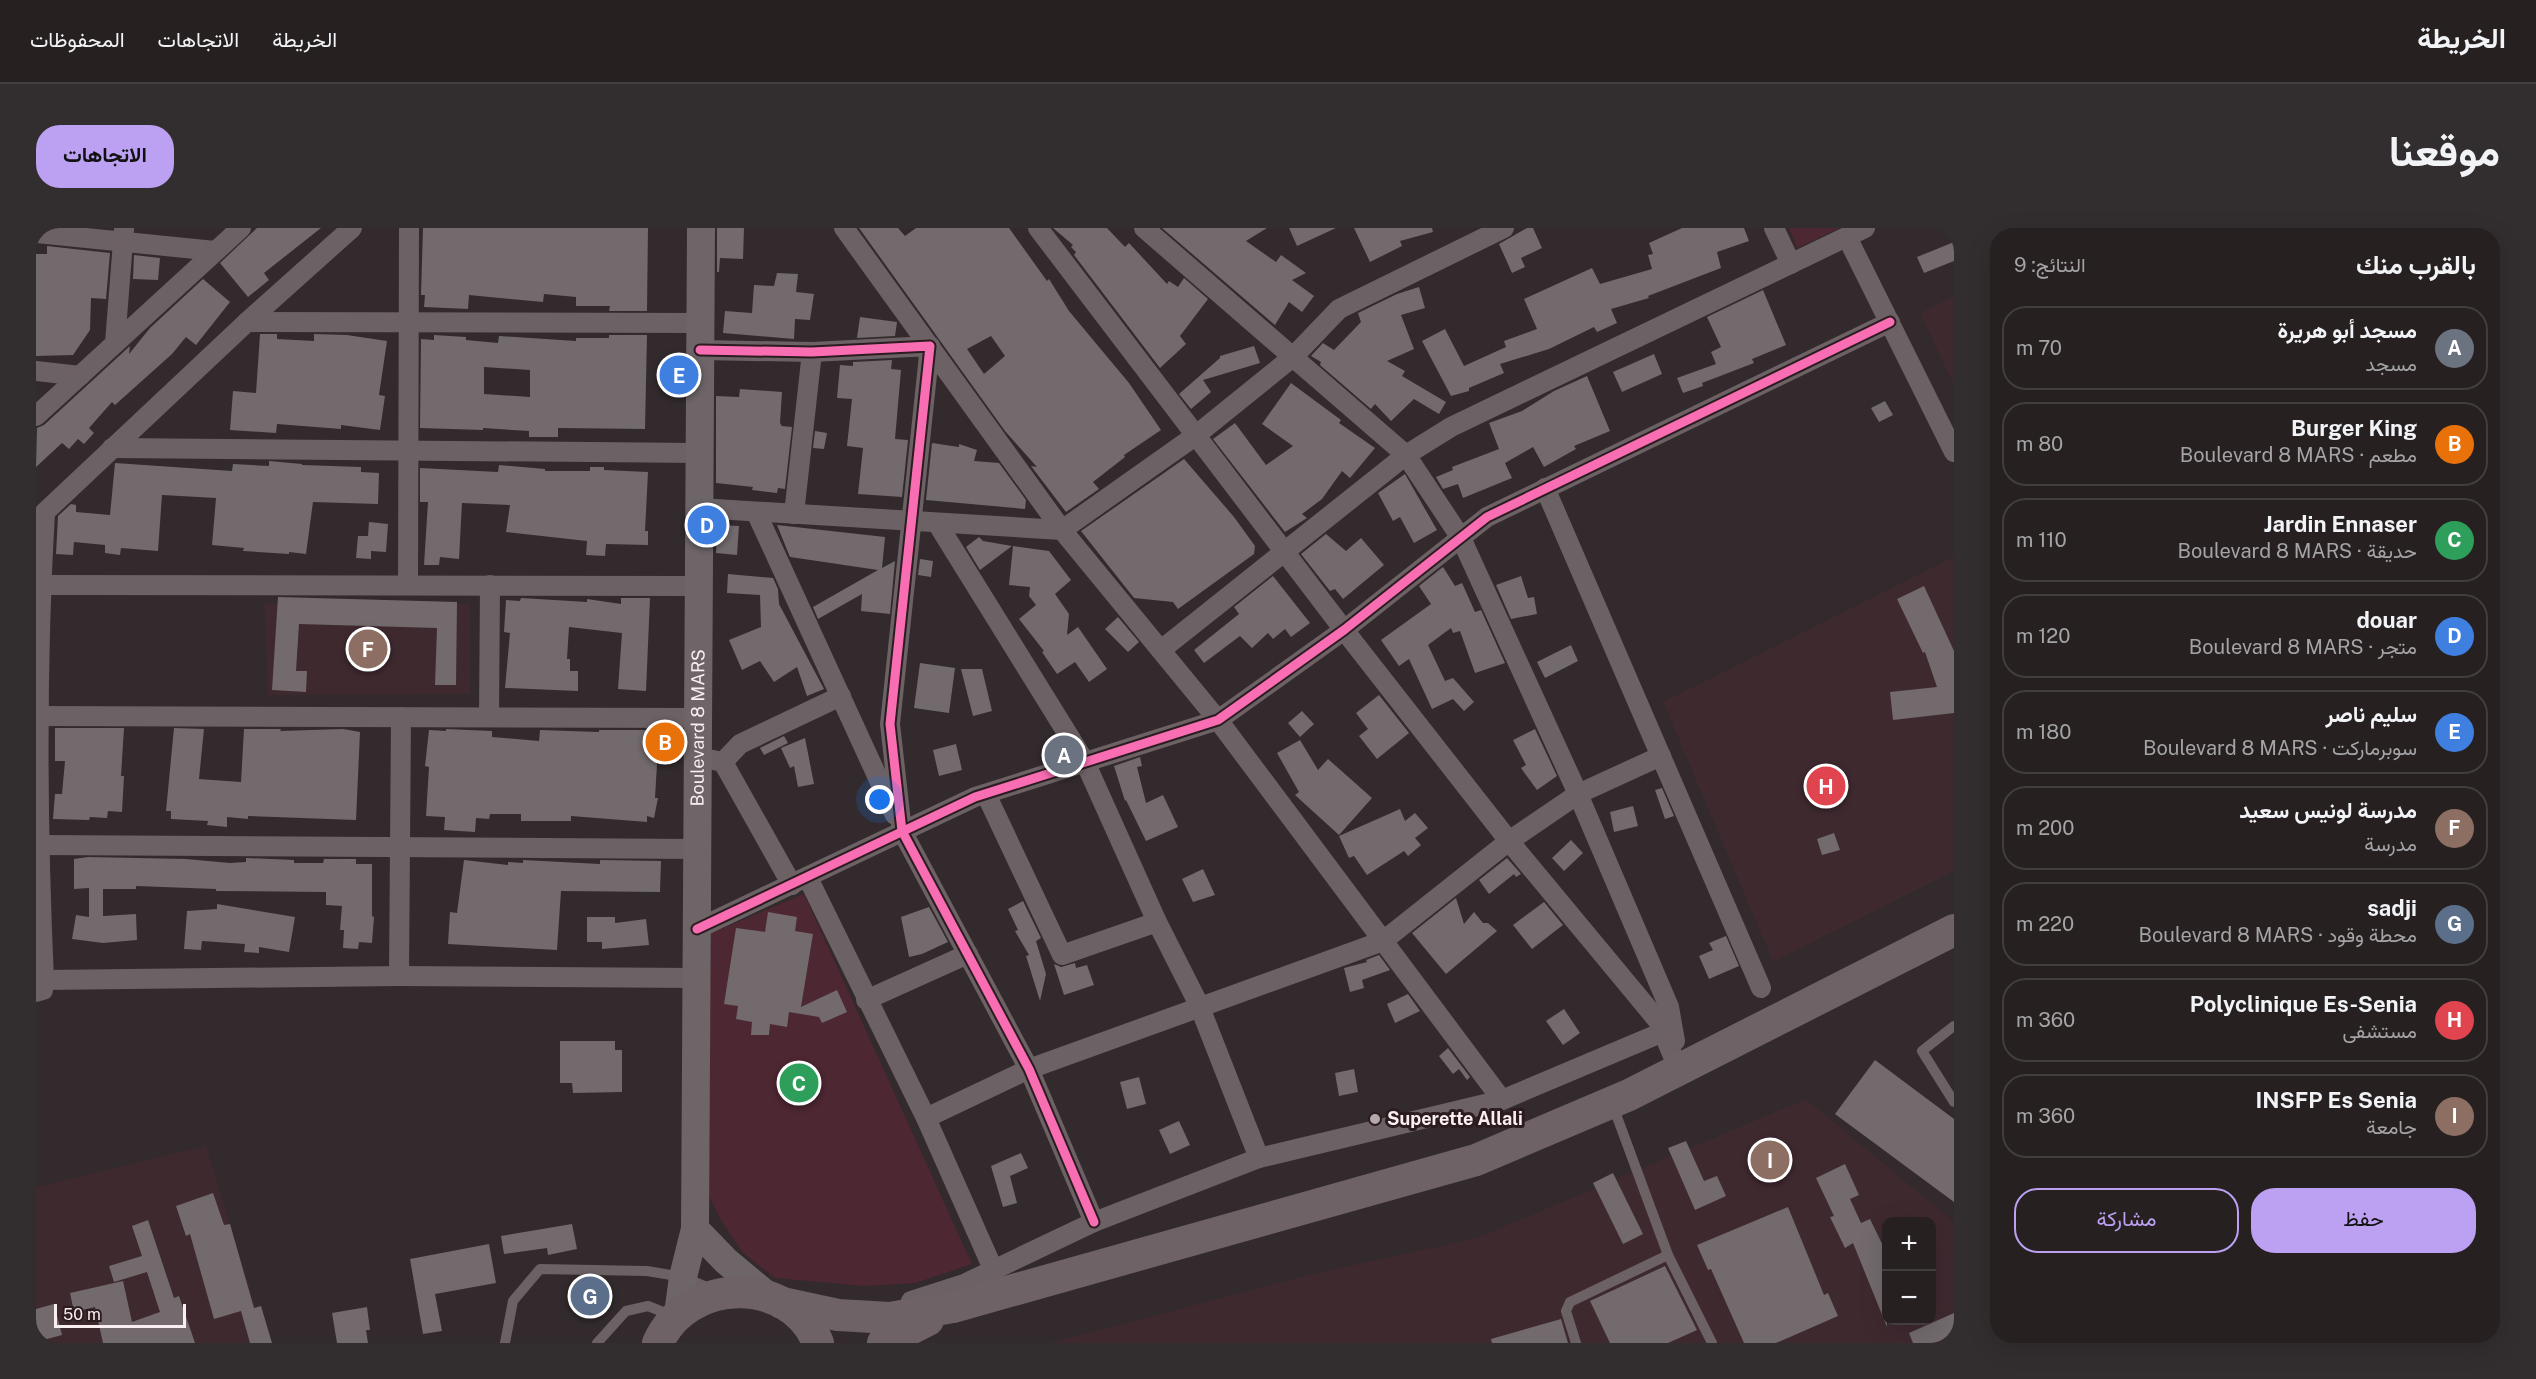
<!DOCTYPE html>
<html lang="ar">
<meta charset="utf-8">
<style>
:root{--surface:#262021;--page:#322d2e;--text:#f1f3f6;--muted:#a4a3a5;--line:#423e3f;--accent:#bca0f2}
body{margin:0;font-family:"Public Sans",Vazirmatn,sans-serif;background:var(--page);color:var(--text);direction:rtl}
.controls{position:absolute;right:18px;bottom:18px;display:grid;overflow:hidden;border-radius:12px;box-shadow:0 6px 24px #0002}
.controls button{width:54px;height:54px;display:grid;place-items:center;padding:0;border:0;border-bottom:2px solid var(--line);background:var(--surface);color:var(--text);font:30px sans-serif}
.scale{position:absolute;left:18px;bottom:15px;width:132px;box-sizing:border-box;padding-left:6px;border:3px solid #f9eef0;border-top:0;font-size:16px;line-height:21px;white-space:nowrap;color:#f9eef0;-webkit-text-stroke:4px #2c1c20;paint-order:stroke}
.you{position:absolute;left:844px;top:572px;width:21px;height:21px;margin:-15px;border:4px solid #fff;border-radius:50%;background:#1a73e8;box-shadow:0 0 0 9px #1a73e833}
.badge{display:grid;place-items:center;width:39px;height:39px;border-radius:50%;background:var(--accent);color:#fff;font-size:20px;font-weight:700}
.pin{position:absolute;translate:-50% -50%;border:3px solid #fff;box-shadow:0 2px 6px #0006}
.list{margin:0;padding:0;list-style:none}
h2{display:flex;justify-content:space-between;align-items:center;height:78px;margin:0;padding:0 24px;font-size:26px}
h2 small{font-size:20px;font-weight:400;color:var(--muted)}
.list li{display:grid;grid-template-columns:39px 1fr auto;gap:18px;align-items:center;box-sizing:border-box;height:84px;margin:0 12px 12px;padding:0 12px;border:2px solid var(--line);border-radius:24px}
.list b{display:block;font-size:22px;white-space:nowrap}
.list p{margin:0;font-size:20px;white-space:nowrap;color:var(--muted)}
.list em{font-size:20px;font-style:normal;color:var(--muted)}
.actions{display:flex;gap:12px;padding:18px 24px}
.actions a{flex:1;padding:14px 0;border:2px solid var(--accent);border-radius:24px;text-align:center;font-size:21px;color:var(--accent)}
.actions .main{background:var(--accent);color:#111}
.map{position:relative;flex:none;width:1918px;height:1115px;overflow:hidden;direction:ltr;border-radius:24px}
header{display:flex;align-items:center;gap:36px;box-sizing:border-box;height:84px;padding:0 30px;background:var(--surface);border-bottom:2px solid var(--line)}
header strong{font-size:28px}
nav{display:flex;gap:33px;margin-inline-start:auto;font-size:21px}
.intro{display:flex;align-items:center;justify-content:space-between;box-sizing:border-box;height:144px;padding:0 36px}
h1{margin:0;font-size:42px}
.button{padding:15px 27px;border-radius:24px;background:var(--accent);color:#111;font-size:21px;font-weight:700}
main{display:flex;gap:36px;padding:0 36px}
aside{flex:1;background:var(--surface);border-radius:24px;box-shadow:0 6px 24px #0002}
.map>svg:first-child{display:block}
.built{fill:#3e292f;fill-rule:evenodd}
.green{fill:#4d2732}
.building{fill:#726a6c;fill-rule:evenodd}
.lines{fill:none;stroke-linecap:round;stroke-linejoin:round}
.lane{stroke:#6c6164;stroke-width:10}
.street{stroke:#6c6164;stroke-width:20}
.secondary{stroke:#6e6568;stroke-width:28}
.primary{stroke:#6e6266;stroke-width:32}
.cycleway-casing{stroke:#2c1c20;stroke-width:13}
.cycleway{stroke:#f96db3;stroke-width:9}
.poi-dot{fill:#b3a9ab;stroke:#2c1c20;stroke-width:2}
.labels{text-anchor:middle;stroke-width:6;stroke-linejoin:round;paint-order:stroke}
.street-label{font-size:18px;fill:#f9eef0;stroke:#2c1c20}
.poi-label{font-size:18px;font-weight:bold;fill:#f9eef0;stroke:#2c1c20;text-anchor:start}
</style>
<header>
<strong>الخريطة</strong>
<nav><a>الخريطة</a><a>الاتجاهات</a><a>المحفوظات</a></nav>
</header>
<div class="intro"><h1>موقعنا</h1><a class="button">الاتجاهات</a></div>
<main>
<aside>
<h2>بالقرب منك<small>النتائج: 9</small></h2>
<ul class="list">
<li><span class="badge" style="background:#6b7280">A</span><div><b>مسجد أبو هريرة</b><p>مسجد</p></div><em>70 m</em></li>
<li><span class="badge" style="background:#e8710a">B</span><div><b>Burger King</b><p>مطعم · Boulevard 8 MARS</p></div><em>80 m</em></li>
<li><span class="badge" style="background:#2e9e5b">C</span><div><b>Jardin Ennaser</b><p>حديقة · Boulevard 8 MARS</p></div><em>110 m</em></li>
<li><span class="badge" style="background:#3f7fe0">D</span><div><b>douar</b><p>متجر · Boulevard 8 MARS</p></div><em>120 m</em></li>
<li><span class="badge" style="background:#3f7fe0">E</span><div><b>سليم ناصر</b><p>سوبرماركت · Boulevard 8 MARS</p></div><em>180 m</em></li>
<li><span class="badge" style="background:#8d6e63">F</span><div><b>مدرسة لونيس سعيد</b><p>مدرسة</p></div><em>200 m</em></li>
<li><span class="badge" style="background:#5c6f8a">G</span><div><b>sadji</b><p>محطة وقود · Boulevard 8 MARS</p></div><em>220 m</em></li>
<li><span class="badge" style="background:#e0444e">H</span><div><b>Polyclinique Es-Senia</b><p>مستشفى</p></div><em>360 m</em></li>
<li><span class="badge" style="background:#8d6e63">I</span><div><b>INSFP Es Senia</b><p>جامعة</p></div><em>360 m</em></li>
</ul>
<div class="actions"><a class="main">حفظ</a><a>مشاركة</a></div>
</aside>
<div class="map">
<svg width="1918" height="1115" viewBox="0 0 1918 1115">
<rect width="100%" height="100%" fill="#322a2c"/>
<g class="built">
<path d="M1918 68V157L1884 85Z"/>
<path d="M1918 329V643L1737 734 1627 474Z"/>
<path d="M228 375 434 376V466L232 467Z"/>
<path d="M1770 871 1918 994V1115H1015L1272 1047 1441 1010ZM1850 994H1896V1092H1850Z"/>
<path d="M170 918 231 1115H0V959Z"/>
</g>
<g class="green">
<path d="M1753 0H1804L1761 20Z"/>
<path d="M768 666 936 1036 879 1055 829 1058 739 1050 707 1025 685 992 673 968 671 707Z"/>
</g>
<g class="building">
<path d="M221 0H285L228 45 233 52 212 69 184 35Z"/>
<path d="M387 0H612L611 83H573L574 78H540V69L508 66 507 74 433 67 432 81 388 79 389 67H385Z"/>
<path d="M681 0H708L707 31 684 30 683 44H681Z"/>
<path d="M823 0H862L869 8 880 0H973L1011 53 1013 51 1033 83 1093 155 1125 202 1088 227 1089 229 1057 254 1063 261 1030 284 995 238 1001 239 969 203ZM955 108 969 128 948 146 931 121Z"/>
<path d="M1017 0H1071L1089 19 1093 15 1131 56 1133 53 1142 59 1148 50 1172 71 1144 108 1150 116 1124 140 1038 27 1040 24 1035 19 1037 17Z"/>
<path d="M1126 0H1231L1210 13 1240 34 1245 27 1270 45 1256 52 1278 68 1266 84 1253 74 1239 97Z"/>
<path d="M1253 0H1300L1261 18Z"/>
<path d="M1318 0H1396L1397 4 1364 13 1366 18 1334 34Z"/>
<path d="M1491 0H1497L1506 20 1485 30 1489 39 1476 45 1463 16Z"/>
<path d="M1646 0H1708L1713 13 1681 24 1685 40 1612 68 1613 70 1575 81 1581 95 1561 104 1558 99 1513 121 1464 136 1468 145 1433 160V163L1415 168 1386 113 1409 101 1428 138 1470 119 1468 113 1501 101 1488 71 1556 40 1564 56 1616 41 1612 27 1617 26 1613 15Z"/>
<path d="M1918 14V33L1888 45 1881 29Z"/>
<path d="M11 18 74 25 70 71 55 70 54 102 37 127 0 128V26H11Z"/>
<path d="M98 27 124 30 122 52 97 51 96 73Z"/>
<path d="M741 45 762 46 760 64 778 66 774 92 759 91 758 111 687 105 689 83 716 85 718 57 738 58Z"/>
<path d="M167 51 194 74 160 117 150 109 136 126 79 177 76 174 53 200 58 205 48 216 42 211 33 221 26 215 0 239 1 200 8 197 94 118 93 126 114 100Z"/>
<path d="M1383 59 1389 80 1365 87 1378 121 1351 133 1369 143 1366 148 1410 174 1403 186 1378 171 1355 193 1339 176 1335 181 1284 137 1285 134 1275 128 1287 115 1298 122 1325 94 1322 85 1361 66Z"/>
<path d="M1727 62 1750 117 1716 131 1718 135 1666 155 1667 158 1647 165 1641 150 1680 136 1675 124 1685 119 1671 89Z"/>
<path d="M824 89 861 94 859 108 821 110Z"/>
<path d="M224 106H241V111L278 113V106L311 107 351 113 343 167 349 168 344 202 305 197V201L241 196 240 205 194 202 197 163 220 165Z"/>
<path d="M398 107 430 109V112L462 115 463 108 540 113V110H573V107H611L609 201 522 200V209H493V203L447 200V202L384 200 385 111 398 112ZM448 139 494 142V169L448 166Z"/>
<path d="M1218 118 1224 135 1167 152 1175 164 1155 181 1143 166 1184 130V128Z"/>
<path d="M1618 126 1626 146 1586 164 1577 144Z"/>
<path d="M856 132 855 141 865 142 859 211 872 212 866 269 822 266 827 220 811 218 816 171 801 170 804 137 817 138V134Z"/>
<path d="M1551 148 1574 203 1538 218 1540 221 1508 239 1497 219 1469 235 1476 250 1427 270 1422 256 1407 261 1400 249 1417 242 1416 239 1463 221 1453 195 1486 183 1518 163Z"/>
<path d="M1255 155 1305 192 1303 195 1339 220 1314 250 1306 243 1286 271 1266 286 1271 290 1249 304 1177 211 1199 195 1230 237 1257 218 1226 196Z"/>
<path d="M704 161 746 164 744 195 746 198 756 199 749 261 742 260 741 265 716 262 717 259 680 255V168L703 169Z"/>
<path d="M1849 173 1857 187 1843 194 1835 180Z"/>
<path d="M779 203 791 205 788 221 777 220Z"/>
<path d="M896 215 923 219V216L941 222 938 233 963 235 990 272 989 281 890 272Z"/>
<path d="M1148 231 1198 289 1219 318 1218 326 1142 381 1137 374 1098 370 1045 303Z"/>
<path d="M233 233 266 236V237L325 239V244L343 245 342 276 277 274 270 326 253 324V326L207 323 208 320 176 317 180 270 126 267 122 323 85 320 84 327 69 325V317L38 314 37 327 20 326 22 288 35 276 40 277V284L74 287 79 235 196 243 197 236 233 238Z"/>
<path d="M463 237 509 241V243H554V239H568V242L612 244 609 303H612V317L570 316 569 328 550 327 551 313 470 304 474 277 426 275 423 331 404 329 403 337H388L392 274H384V240L462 244Z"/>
<path d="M1369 246 1401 302 1378 315 1364 289 1357 293 1342 265Z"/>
<path d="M333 294 352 296 350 324 335 323V331L320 330 322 308H332Z"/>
<path d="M681 297 703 298 701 327 680 325Z"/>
<path d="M741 297 849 309 846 340 859 333 854 386 825 383 826 366 782 391 777 379 842 342 754 329Z"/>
<path d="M1290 306 1310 323 1325 310 1348 337 1307 371 1299 361 1294 363 1265 326Z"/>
<path d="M943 309 947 313 976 318 944 342 930 319Z"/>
<path d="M977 318 1013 323 1035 352 1019 366 1033 386 1031 407 1042 399 1071 441 1053 454 1039 434 1021 446 1006 424 1008 423 983 391 1000 377 993 368 994 359 973 357Z"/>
<path d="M884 331 897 333 895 349 882 347Z"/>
<path d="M1407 339 1419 358 1426 355 1439 384 1445 382 1469 435 1439 445 1424 403 1417 405 1415 400 1392 417 1409 453 1417 450 1438 474 1428 483 1417 471 1396 481 1373 431 1363 438 1345 412 1395 376 1383 358Z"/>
<path d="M692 346 737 350 742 361 743 376 788 461 771 468 761 439 738 454 724 433 706 442 693 412 725 399 724 367 691 365Z"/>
<path d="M1237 348 1274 395 1255 409 1249 401 1237 411 1232 405 1216 420 1204 408 1168 435 1158 422 1203 386 1198 379Z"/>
<path d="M1485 348 1492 370 1498 369 1501 386 1475 391 1460 357Z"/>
<path d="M1888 358 1918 423V485L1857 492 1854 464 1901 459 1889 424 1887 425 1861 371Z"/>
<path d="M242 369 421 374 420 457H399L401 400 263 396 260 443H271L270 464 236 462Z"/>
<path d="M485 370 551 374V371L585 376V370H614L610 463 582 461 586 405 533 399 531 431H534V443H542V463L469 460 474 405 468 404 470 372 484 373Z"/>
<path d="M1082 389 1103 414 1092 424 1069 401Z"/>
<path d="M1535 417 1542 433 1509 450 1501 434Z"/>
<path d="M884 435 919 440 913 485 878 480Z"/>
<path d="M925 441H946L956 483 937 488Z"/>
<path d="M1343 467 1373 505 1341 531 1323 508 1332 501 1320 485Z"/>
<path d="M1266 483 1278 496 1264 509 1252 495Z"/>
<path d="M19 500H88L85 548H88L86 584 72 583 71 590 54 589 53 592 17 591 19 566H26L29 533H19Z"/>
<path d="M138 500 168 501 163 551 205 554 208 501H245L244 503 307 501 324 504 320 592 212 588V591L191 589V599L171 597 172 593 135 591V583H130Z"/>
<path d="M410 501 456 503V509L503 513 504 502 563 504V502H623L619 570H622L618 590 611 588V594L535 588V593H485V586H454L453 591 440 590 439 604 408 602 409 589 390 588 393 539 389 538 393 502 410 503Z"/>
<path d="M1499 501 1521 548 1501 562 1485 540 1490 537 1477 512Z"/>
<path d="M748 508 752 515 728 527 724 520Z"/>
<path d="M769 510 778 556 762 559 758 538 754 540 745 520Z"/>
<path d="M1264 512 1282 542 1292 531 1336 570 1303 607 1259 567 1263 564 1241 525Z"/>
<path d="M920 516 926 542 903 548 897 522Z"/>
<path d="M1104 529 1106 538 1101 539 1110 575 1127 567 1142 599 1110 613 1090 572 1089 573 1078 538Z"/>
<path d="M1626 560 1638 588 1629 591 1619 562Z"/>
<path d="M1597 578 1602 598 1578 604 1574 584Z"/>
<path d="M1364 581 1369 593 1379 585 1392 600 1379 610 1385 617 1372 628 1368 623 1331 647 1318 628 1313 630 1303 608Z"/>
<path d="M1798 605 1804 622 1786 627 1781 611Z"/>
<path d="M1535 612 1547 625 1528 643 1516 630Z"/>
<path d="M52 629 150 631 194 635 210 634V630L258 632V635H287L288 631H320V636H336V688L338 689 336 715 323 714 322 721 307 720 308 702H304L306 678 290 677V664L180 663V661L100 658V661H67V688L100 686 101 712 67 715 36 711 40 687 53 689V660L38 661V631Z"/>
<path d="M1471 630 1485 646 1480 649 1478 646 1453 666 1443 652Z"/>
<path d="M428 632 472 637V634L487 635V632L564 636V632L625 633 624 664 525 663 521 722 412 716 414 684 421 685Z"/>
<path d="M1167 641 1179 667 1157 674 1146 651Z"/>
<path d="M1420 670 1428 696 1438 684 1447 695H1452L1461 703 1410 746 1376 705Z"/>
<path d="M987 673 1005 710 1000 713 1010 746 1004 773 990 728 993 727 979 703 982 702 972 681Z"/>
<path d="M1508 674 1527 697 1496 721 1477 697Z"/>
<path d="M181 676 259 689 253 724 223 719V725L208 724 209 716 166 713 165 722 148 721 151 683 181 681Z"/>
<path d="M893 679 912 714 886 726 873 729 865 689Z"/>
<path d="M732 684 761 689 759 703 777 706 765 779 801 762 811 784 786 795 783 789 753 784 751 799 734 796 733 807H715L716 794 700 791 702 778 688 776 700 700 729 704Z"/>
<path d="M551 689H579V695L610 691 613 717 566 721V714H551Z"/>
<path d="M1690 708 1703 738 1673 751 1663 728 1677 722 1673 715Z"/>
<path d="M1343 727 1354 742 1326 752 1328 760 1314 764 1308 740 1331 734 1330 732Z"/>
<path d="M1039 735 1040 740 1051 737 1058 757 1028 767 1018 736 1025 739Z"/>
<path d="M1372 766 1384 783 1359 795 1351 776Z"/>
<path d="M1528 781 1544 805 1527 817 1510 793Z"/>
<path d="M524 813H579V822H586V864L537 865 536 855H524Z"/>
<path d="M1412 820 1434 849 1431 852 1423 841 1417 846 1403 828Z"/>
<path d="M1839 832 1918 891V974L1799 886Z"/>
<path d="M1318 841 1322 864 1303 868 1299 845Z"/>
<path d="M1103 849 1110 876 1091 881 1084 854Z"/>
<path d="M1143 893 1154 917 1134 926 1123 902Z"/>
<path d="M1650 913 1668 953 1681 948 1690 968 1659 982 1632 920Z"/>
<path d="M985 925 992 940 974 948 981 975 967 979 955 938Z"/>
<path d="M1809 936 1823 967 1814 971 1825 995 1834 991 1851 1026V1099L1817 1015 1809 1020 1794 989 1798 988 1780 950Z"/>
<path d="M1577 945 1607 1006 1587 1016 1557 955Z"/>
<path d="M177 965 188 997 194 996 218 1080 225 1078 236 1115H214L205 1083 178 1091 154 1006 150 1008 140 978Z"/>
<path d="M1752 979 1788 1067 1792 1065 1802 1088 1740 1115H1708L1675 1041 1672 1042 1661 1017Z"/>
<path d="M112 992 138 1070 143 1068 159 1115H67L59 1079 38 1084 34 1065 87 1053 96 1094 124 1084 111 1044 78 1054 73 1038 106 1028 96 998Z"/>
<path d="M536 996 541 1021 512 1027 511 1020 468 1026 465 1008Z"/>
<path d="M453 1016 460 1055 399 1066 406 1103 387 1106 374 1031Z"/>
<path d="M1629 1038 1661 1102 1632 1115H1574L1554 1073Z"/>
<path d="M18 1076 26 1107 0 1114V1081Z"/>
<path d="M331 1079 334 1102H330L332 1115H301L296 1085Z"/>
<path d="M1918 1085V1115H1877L1873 1105Z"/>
<path d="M1525 1091 1532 1115H1456L1455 1111Z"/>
</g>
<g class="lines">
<g class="lane">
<path d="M1918 798 1886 823 1918 874"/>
<path d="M1577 878 1632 1027 1676 1115"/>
<path d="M469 1115 477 1073 504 1041 611 1043 647 1049 676 1061"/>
<path d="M561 1115 590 1083 612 1078 637 1088"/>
<path d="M1540 1115 1530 1083 1534 1074 1632 1027"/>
</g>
<g class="street">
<path d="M808 0 1026 302 1182 492 1466 872"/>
<path d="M1002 0 1308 402 1473 613 1623 794 1643 843"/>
<path d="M1108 0 1370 227 1425 310 1542 566 1633 779 1639 813"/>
<path d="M1738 0 1755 36"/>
<path d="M0 5 179 23"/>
<path d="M1811 9 1918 224"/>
<path d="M211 94 664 95"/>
<path d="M79 115 88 1"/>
<path d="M664 122 776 124 894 118 854 496 866 603 993 841 1058 994"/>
<path d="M0 143 44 148"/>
<path d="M0 188 205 0"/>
<path d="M76 220 664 225"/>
<path d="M1509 260 1725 760"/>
<path d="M663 280 1026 302 1159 208 1258 128 1303 81 1468 0"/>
<path d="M720 284 859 587"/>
<path d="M758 286 776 124"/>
<path d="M901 295 1049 534 1121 694 1163 777 1223 930"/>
<path d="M0 357 663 358"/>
<path d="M372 357 373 0"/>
<path d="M1125 422 1370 227 1415 199 1829 0"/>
<path d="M3 488 662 490"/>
<path d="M453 489 454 357"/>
<path d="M662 529 687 534 756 657"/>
<path d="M687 534 704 516 805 468"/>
<path d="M950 566 1026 727 1121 694"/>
<path d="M2 617 661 621"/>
<path d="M772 650 890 890 958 1043"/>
<path d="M661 701 939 569 1182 492 1308 402 1451 289 1854 94"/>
<path d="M363 748 365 489"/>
<path d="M8 752 363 748 661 750"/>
<path d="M0 764 7 762 8 752C1 596 0 439 9 284L211 94 316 0"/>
<path d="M830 772 932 726"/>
<path d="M890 890 993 841 1347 713 1473 613 1542 566 1625 528"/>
<path d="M875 1073 928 1056 1058 994 1223 930 1466 872 1627 804"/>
</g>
<g class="secondary">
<path d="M659 1001 690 1033 732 1068"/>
<path id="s1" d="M642 1086 647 1049 659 1001 665 0"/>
</g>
<g class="primary">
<path d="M746 1075 802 1087 854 1090 917 1079 1440 932 1593 867 1918 702"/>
<path d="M622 1115C651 1049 754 1046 782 1115"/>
<path d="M847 1115 892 1092"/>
</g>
<defs>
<g id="cycleway">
<path d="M664 122 776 124 894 118 854 496 866 603 993 841 1058 994"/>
<path d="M661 701 939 569 1182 492 1308 402 1451 289 1854 94"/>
</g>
</defs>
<use href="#cycleway" class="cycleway-casing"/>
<use href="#cycleway" class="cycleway"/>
</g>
<circle class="poi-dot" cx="1339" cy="891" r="6"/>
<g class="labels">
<g class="street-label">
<text dy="6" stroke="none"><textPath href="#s1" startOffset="588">Boulevard 8 MARS</textPath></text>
</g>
<g class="poi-label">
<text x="1351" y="897">Superette Allali</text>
</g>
</g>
</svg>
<div class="controls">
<button>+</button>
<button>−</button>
</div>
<div class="scale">50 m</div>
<div class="you"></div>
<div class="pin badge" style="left:1028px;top:527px;background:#6b7280">A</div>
<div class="pin badge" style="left:629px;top:514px;background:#e8710a">B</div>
<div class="pin badge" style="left:763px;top:855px;background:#2e9e5b">C</div>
<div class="pin badge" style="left:671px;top:297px;background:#3f7fe0">D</div>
<div class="pin badge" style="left:643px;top:147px;background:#3f7fe0">E</div>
<div class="pin badge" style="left:332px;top:421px;background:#8d6e63">F</div>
<div class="pin badge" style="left:554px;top:1068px;background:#5c6f8a">G</div>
<div class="pin badge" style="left:1790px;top:558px;background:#e0444e">H</div>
<div class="pin badge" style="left:1734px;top:932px;background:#8d6e63">I</div>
</div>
</main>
